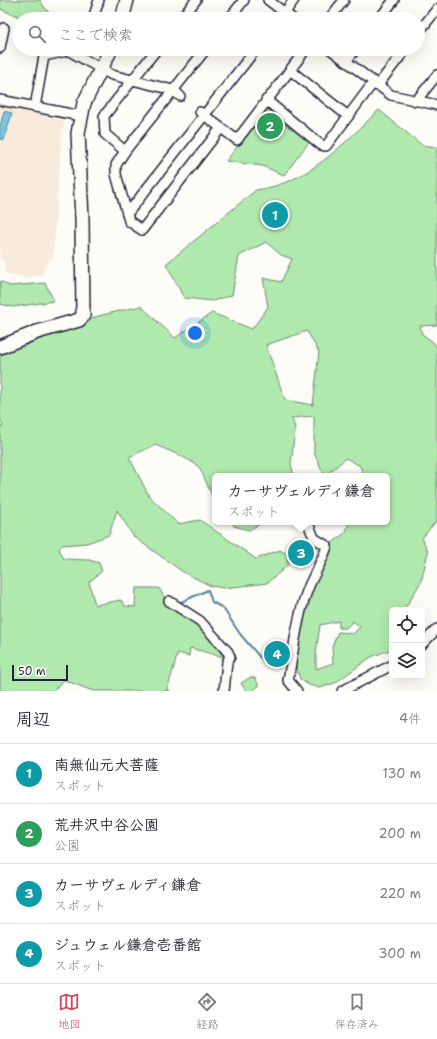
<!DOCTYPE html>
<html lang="ja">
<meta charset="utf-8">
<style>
:root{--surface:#fff;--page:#f7f7f7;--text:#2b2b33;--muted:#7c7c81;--line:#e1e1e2;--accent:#d1495b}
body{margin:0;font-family:"Shantell Sans","Klee One",sans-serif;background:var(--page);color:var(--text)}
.controls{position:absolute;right:12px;bottom:12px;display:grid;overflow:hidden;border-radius:6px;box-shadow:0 4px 16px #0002}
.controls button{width:36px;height:36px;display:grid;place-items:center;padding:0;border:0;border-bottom:1px solid var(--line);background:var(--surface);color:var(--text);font:20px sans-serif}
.scale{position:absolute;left:12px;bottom:10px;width:56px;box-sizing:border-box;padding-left:4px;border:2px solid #22223b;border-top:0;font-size:11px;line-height:14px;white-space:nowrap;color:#22223b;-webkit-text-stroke:3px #fdfcf7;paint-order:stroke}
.you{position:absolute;left:195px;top:333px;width:14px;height:14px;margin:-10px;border:3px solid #fff;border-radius:50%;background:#1a73e8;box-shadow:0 0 0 6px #1a73e833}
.badge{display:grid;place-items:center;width:26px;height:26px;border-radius:50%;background:var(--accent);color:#fff;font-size:13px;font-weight:700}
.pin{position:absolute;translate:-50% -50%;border:2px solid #fff;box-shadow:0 1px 4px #0006}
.popup{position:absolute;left:212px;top:473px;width:178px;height:52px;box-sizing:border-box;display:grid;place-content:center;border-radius:6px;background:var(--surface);filter:drop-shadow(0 1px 3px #0005);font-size:13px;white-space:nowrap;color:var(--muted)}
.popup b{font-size:15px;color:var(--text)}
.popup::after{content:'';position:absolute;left:50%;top:100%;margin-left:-8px;border:8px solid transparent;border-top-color:var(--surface)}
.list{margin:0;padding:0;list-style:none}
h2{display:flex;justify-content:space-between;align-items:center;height:52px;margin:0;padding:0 16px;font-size:17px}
h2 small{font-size:13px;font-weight:400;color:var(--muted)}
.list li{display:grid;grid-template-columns:26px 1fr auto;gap:12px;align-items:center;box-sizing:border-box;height:60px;padding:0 16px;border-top:1px solid var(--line)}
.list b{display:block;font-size:15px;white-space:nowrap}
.list p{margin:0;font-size:13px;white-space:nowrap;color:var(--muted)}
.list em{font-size:13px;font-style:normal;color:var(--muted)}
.icon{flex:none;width:22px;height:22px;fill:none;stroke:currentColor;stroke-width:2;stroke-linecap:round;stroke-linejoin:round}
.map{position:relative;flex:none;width:437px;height:691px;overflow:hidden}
.search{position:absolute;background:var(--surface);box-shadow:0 4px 16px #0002;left:12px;right:12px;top:12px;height:44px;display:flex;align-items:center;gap:10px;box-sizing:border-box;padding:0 14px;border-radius:22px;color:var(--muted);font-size:15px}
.sheet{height:292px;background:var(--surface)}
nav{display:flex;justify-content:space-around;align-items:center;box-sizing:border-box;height:56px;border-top:1px solid var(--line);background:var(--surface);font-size:11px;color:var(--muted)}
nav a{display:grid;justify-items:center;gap:2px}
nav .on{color:var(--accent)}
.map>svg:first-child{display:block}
.built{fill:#f7ebdb}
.green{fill:#b0e9ad;stroke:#698674;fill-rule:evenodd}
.water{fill:#7dc4de;stroke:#59839d}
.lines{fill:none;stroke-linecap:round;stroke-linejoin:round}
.stream{stroke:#59839d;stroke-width:2}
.street-casing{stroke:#22223b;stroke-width:12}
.secondary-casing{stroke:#22223b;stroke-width:16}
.street{stroke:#fdfcf7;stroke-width:9}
.secondary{stroke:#fdfcf7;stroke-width:13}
</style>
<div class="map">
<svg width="437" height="691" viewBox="0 0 437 691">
<rect width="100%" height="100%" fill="#fdfcf7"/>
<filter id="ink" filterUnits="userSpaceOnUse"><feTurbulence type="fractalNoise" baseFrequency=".025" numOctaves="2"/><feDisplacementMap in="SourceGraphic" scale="8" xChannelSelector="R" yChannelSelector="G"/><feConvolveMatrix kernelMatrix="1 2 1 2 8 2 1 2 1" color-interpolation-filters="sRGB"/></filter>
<g filter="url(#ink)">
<path class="built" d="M0 103 65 121 62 131 53 257 47 262 42 274 27 278 5 273 4 262 0 258Z"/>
<g class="green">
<path d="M0 0H40L46 10 58 19H25L0 9Z"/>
<path d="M266 110 309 142 284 175 262 166 226 161Z"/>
<path d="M379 110 422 145 437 147V325L420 326 422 334 433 342 437 348V520L422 538 428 552 421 582 404 610H392V649L371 657 335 683 320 688 309 685 300 679 295 663 306 604 331 544 346 532 349 522H387V476H364L360 466 346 458 325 476 314 453V416L292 418 295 428 291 464 294 476H215V501C209 492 203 471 198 466 191 460 164 448 155 445L129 457 149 496 178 524 200 520 256 559 280 550 288 555V565L267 583 224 588 211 586 183 572 134 537 117 510 109 535 87 543 62 545 59 549 64 559 89 560 99 563 102 571 89 582 95 605 121 600 125 606 135 607 136 588H159L168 604 199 625 218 647 223 657 190 648 189 656 178 653 167 690 170 691H93L64 680 53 691H0V427L3 426 0 420V355L98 316 141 306 175 338 212 313 252 329 268 307 263 278 281 282 292 259 281 255 266 242 239 256 232 295 213 301 184 298 166 264 256 190C309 183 342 145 379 110ZM307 331 319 352 313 405 285 400 266 345ZM339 621V628H346L353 621 360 627 352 635 350 633 338 632 332 647 333 663 316 669V653L320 625Z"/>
<path d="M0 281 10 286 45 283 54 301 13 307 0 304Z"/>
<path d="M231 522H264L249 530 234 526Z"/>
<path d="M251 677 255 678 259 686 251 691H246L241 683Z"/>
</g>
<path class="water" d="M4 111 12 113 4 140 0 139V126Z"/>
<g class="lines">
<path class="stream" d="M179 603 208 590 212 602 223 608 240 634 264 662 269 665 278 667"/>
<defs>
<g id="street">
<path d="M268 0 293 19"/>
<path d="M93 19 99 0"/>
<path d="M181 19 196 0"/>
<path d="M229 19 244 0"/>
<path d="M280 19 294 0"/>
<path d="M329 19 344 0"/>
<path d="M379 19 394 0"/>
<path d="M418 33 437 9"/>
<path d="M0 48 4 28"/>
<path d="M206 49 125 151 116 165V174L129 221 142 230 221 128"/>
<path d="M330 49 391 95 437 105"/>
<path d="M346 61 356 49"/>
<path d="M290 70 348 116"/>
<path d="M377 86 406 49"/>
<path d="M0 100 81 116"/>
<path d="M266 100 321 145 326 146 373 83"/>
<path d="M416 101 437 75"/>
<path d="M35 107 44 56 72 50 73 53 112 75 173 90 180 96"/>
<path d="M200 112 237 140 306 49"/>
<path d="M125 151 105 134 104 116 157 49"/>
<path d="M127 214 256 49"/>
<path d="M169 601 200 621 228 652 230 657 227 662 224 691"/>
<path d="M422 644 437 629"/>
<path d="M297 691 288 680C294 649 297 615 309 586 315 572 323 560 327 546L314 538 308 523"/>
<path d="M342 691 392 665"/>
</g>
<g id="secondary">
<path d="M122 19 127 0"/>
<path d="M0 347 37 332 79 320 83 316 82 219 78 133 84 103 111 49"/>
</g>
</defs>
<use href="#street" class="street-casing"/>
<use href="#secondary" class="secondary-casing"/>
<use href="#street" class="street"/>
<use href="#secondary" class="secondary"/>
</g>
</g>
</svg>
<div class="controls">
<button><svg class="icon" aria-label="locate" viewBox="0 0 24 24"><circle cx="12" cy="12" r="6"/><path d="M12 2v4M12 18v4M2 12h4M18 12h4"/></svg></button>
<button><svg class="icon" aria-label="layers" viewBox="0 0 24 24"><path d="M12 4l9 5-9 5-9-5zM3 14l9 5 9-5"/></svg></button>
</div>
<div class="scale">50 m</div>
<div class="you"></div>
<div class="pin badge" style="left:275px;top:215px;background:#0f9aa8">1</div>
<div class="pin badge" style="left:270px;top:126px;background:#2e9e5b">2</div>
<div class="pin badge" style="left:301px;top:553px;background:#0f9aa8">3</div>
<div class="popup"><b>カーサヴェルディ鎌倉</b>スポット</div>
<div class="pin badge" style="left:277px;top:654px;background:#0f9aa8">4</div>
<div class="search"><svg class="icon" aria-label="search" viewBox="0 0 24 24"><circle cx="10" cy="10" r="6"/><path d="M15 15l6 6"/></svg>ここで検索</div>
</div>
<section class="sheet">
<h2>周辺<small>4件</small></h2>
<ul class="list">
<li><span class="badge" style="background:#0f9aa8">1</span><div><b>南無仙元大菩薩</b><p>スポット</p></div><em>130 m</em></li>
<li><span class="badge" style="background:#2e9e5b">2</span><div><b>荒井沢中谷公園</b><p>公園</p></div><em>200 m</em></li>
<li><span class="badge" style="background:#0f9aa8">3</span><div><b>カーサヴェルディ鎌倉</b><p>スポット</p></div><em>220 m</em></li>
<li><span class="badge" style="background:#0f9aa8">4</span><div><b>ジュウェル鎌倉壱番館</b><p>スポット</p></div><em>300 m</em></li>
</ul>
</section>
<nav>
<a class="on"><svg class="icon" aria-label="map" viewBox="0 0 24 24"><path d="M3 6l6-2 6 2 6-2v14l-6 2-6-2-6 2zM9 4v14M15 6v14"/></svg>地図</a>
<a><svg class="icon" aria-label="directions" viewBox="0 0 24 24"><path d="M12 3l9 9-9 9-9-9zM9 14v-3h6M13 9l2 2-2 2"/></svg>経路</a>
<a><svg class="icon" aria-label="saved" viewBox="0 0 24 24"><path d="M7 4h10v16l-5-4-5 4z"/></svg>保存済み</a>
</nav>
